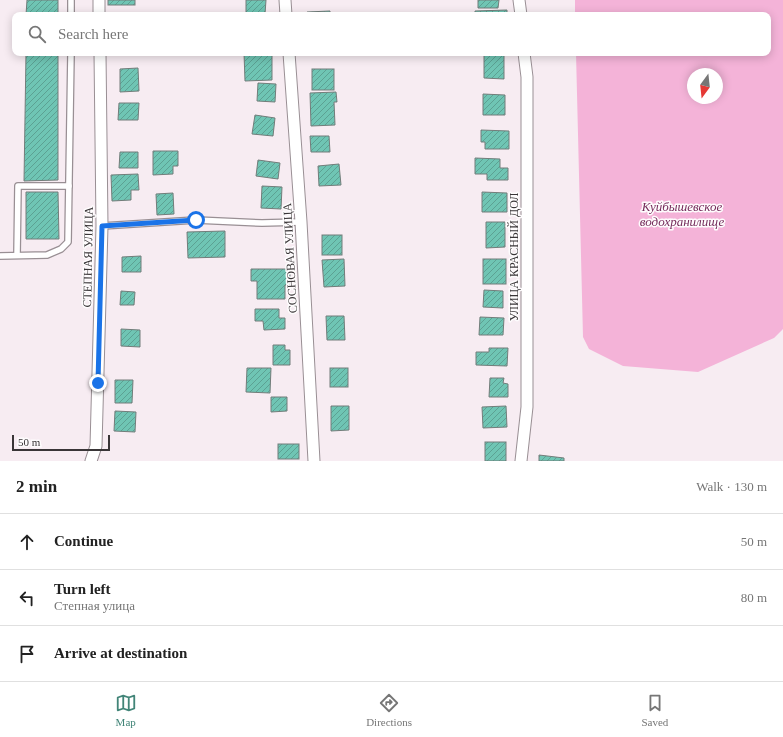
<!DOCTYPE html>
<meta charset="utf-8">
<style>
:root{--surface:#fff;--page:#f6f6f6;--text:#222;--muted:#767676;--line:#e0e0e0;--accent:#428578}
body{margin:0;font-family:Georgia,serif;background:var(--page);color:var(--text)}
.compass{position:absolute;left:687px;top:68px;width:36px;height:36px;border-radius:50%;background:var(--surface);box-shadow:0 2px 10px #0003;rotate:195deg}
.scale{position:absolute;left:12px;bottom:10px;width:98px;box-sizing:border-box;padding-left:4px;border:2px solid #393537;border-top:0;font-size:11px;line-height:14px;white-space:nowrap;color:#393537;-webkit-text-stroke:3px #fefcfd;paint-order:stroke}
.stop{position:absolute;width:12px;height:12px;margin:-9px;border:3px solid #1a73e8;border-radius:50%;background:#fff}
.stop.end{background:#1a73e8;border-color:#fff;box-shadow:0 1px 4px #0008}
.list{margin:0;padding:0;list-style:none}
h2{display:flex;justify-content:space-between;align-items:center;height:52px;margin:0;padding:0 16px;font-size:17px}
h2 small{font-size:13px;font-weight:400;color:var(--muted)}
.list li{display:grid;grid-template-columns:26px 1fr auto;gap:12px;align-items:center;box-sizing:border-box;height:56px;padding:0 16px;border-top:1px solid var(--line)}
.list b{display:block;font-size:15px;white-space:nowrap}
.list p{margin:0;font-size:13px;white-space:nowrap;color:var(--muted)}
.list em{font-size:13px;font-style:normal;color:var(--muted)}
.icon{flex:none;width:22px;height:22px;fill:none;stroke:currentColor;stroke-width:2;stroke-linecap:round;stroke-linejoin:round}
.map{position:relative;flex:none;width:783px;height:461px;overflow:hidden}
.search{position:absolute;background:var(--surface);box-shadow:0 2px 10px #0003;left:12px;right:12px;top:12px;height:44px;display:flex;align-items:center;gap:10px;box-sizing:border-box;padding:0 14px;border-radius:8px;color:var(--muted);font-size:15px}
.sheet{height:220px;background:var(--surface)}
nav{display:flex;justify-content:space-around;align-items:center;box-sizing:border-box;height:56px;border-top:1px solid var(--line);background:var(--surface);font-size:11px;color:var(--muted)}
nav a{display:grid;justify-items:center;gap:2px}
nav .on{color:var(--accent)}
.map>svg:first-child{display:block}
.water{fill:#f4b3d8;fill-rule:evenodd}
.building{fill:url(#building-hatch);stroke:#727d7a}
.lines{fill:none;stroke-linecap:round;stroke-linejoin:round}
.service-casing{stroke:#998f94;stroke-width:8}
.minor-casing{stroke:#998f94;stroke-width:13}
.service{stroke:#fff;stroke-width:5.5}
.minor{stroke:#fff;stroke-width:11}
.route{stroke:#1a73e8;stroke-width:5}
.labels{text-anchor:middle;stroke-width:3;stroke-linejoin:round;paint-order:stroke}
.street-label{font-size:12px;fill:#393537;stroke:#fefcfd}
.water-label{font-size:13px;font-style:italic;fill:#762d5c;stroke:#fefcfd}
</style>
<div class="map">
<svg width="783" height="461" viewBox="0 0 783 461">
<defs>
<pattern id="building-hatch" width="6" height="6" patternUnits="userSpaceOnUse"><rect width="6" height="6" fill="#6fc5b4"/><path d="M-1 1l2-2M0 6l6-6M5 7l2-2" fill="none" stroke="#5ca193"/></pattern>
</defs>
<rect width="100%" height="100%" fill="#f7ecf2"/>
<path class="water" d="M575 0H783V329L774 338 698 372 623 366 589 349 583 337 576 53H768V15H575ZM693 74H717V98H693Z"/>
<g class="building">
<path d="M27 0H58V15H26Z"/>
<rect x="108" y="0" width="27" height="5"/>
<path d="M246 0H266L265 14H246Z"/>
<path d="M478 0H499L498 8H478Z"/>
<path d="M507 10V15H475V11Z"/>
<path d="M330 11V15H307V12Z"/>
<path d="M26 53H58V180L24 181Z"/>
<path d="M244 53H272V80L245 81Z"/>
<path d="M484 53H504V79L484 78Z"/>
<path d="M138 68 139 91 120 92V69Z"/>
<rect x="312" y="69" width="22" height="21"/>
<path d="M258 83 276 84 275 102 257 101Z"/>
<path d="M336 92 337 102H334L335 125 311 126 310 93Z"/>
<path d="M483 94 505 95V115H483Z"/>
<path d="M119 103H139L138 120H118Z"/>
<path d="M255 115 275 118 273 136 252 134Z"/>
<path d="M481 130 509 131V149H485V142H481Z"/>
<path d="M310 136H329L330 152H311Z"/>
<path d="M153 151H178V166H173V174L153 175Z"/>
<path d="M120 152H138V168H119Z"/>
<path d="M475 158 500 159V168H508V180H487V174H475Z"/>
<path d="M258 160 280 163 278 179 256 176Z"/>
<path d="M339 164 341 185 319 186 318 166Z"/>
<path d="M138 174 139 190H131V200L112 201 111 175Z"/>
<path d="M262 186 282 187 281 209 261 208Z"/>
<path d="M26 192H58L59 239H26Z"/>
<path d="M482 192 507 193V212H482Z"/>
<path d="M173 193 174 214 157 215 156 194Z"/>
<path d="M486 222H505V247L486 248Z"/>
<path d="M225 231V257L188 258 187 232Z"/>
<rect x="322" y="235" width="20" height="20"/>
<path d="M141 256V272H122V257Z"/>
<path d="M344 259 345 286 324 287 322 260Z"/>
<rect x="483" y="259" width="23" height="25"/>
<path d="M251 269H290V285H285V299H257V281H251Z"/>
<path d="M484 290 503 291V308L483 307Z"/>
<path d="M121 291 135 292 134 305H120Z"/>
<path d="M255 309H279V318H285V329L264 330 263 321H255Z"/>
<path d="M326 316H344L345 340H327Z"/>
<path d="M480 317 504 318 503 335H479Z"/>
<path d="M121 329 140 330V347L121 346Z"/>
<path d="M273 345H285V350H290V365H273Z"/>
<path d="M489 348H508L507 366 476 365V352H489Z"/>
<path d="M247 368H271L270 393 246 392Z"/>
<rect x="330" y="368" width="18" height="19"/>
<path d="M490 378H504L503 383 508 384V397H489Z"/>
<path d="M115 380H133L132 403H115Z"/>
<path d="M271 397H287V411L271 412Z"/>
<path d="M331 406H349V430L331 431Z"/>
<path d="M506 406 507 427 483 428 482 407Z"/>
<path d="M115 411 136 412 135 432 114 431Z"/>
<rect x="485" y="442" width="21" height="19"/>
<rect x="278" y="444" width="21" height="15"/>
<path d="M539 455 564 458V461H539Z"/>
</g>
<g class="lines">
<defs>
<g id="service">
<path d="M71 15V0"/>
<path d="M102 226 196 220 262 223 301 222"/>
<path d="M17 255 18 186H69"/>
<path d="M0 256 47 255 61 249 68 242 71 53"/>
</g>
<g id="minor">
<path d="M99 0V15"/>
<path d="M285 0 286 15"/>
<path d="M519 0 521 15"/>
<path d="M289 53 301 222 314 461"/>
<path d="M91 461 96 446 102 226 100 53"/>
<path d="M521 461 527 407V77L524 53"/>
</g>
</defs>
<use href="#service" class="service-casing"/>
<use href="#minor" class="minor-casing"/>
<use href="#service" class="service"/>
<use href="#minor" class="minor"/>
</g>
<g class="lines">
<path class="route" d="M98 383 102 226 196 220"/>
</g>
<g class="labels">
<g class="street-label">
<text transform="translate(88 257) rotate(-89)" y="4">СТЕПНАЯ УЛИЦА</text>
<text transform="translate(514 257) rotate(-90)" y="4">УЛИЦА КРАСНЫЙ ДОЛ</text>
<text transform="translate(290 258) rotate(-93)" y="4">СОСНОВАЯ УЛИЦА</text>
</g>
<g class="water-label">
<text x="682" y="211">Куйбышевское<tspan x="682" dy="15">водохранилище</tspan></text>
</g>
</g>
</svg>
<svg class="compass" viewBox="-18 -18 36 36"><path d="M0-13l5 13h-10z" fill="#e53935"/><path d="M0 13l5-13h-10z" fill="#767676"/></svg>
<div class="scale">50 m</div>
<div class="stop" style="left:196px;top:220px"></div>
<div class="stop end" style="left:98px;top:383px"></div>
<div class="search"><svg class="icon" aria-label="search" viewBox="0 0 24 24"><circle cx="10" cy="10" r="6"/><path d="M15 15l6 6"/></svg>Search here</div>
</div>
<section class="sheet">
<h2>2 min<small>Walk · 130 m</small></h2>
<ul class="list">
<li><svg class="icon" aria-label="ahead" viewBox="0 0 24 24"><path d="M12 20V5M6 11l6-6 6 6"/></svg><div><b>Continue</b></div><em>50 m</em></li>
<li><svg class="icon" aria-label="left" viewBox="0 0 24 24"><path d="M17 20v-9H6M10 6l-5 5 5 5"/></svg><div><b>Turn left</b><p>Степная улица</p></div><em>80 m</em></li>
<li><svg class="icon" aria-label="arrive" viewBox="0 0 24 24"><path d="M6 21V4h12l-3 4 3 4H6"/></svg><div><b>Arrive at destination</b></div></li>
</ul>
</section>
<nav>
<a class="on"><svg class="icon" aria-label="map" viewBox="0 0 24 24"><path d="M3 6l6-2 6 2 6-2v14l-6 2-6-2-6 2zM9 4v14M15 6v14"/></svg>Map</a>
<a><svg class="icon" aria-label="directions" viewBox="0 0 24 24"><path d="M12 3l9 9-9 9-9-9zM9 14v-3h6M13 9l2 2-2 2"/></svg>Directions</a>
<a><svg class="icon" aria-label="saved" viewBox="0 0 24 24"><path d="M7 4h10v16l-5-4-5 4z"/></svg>Saved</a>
</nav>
